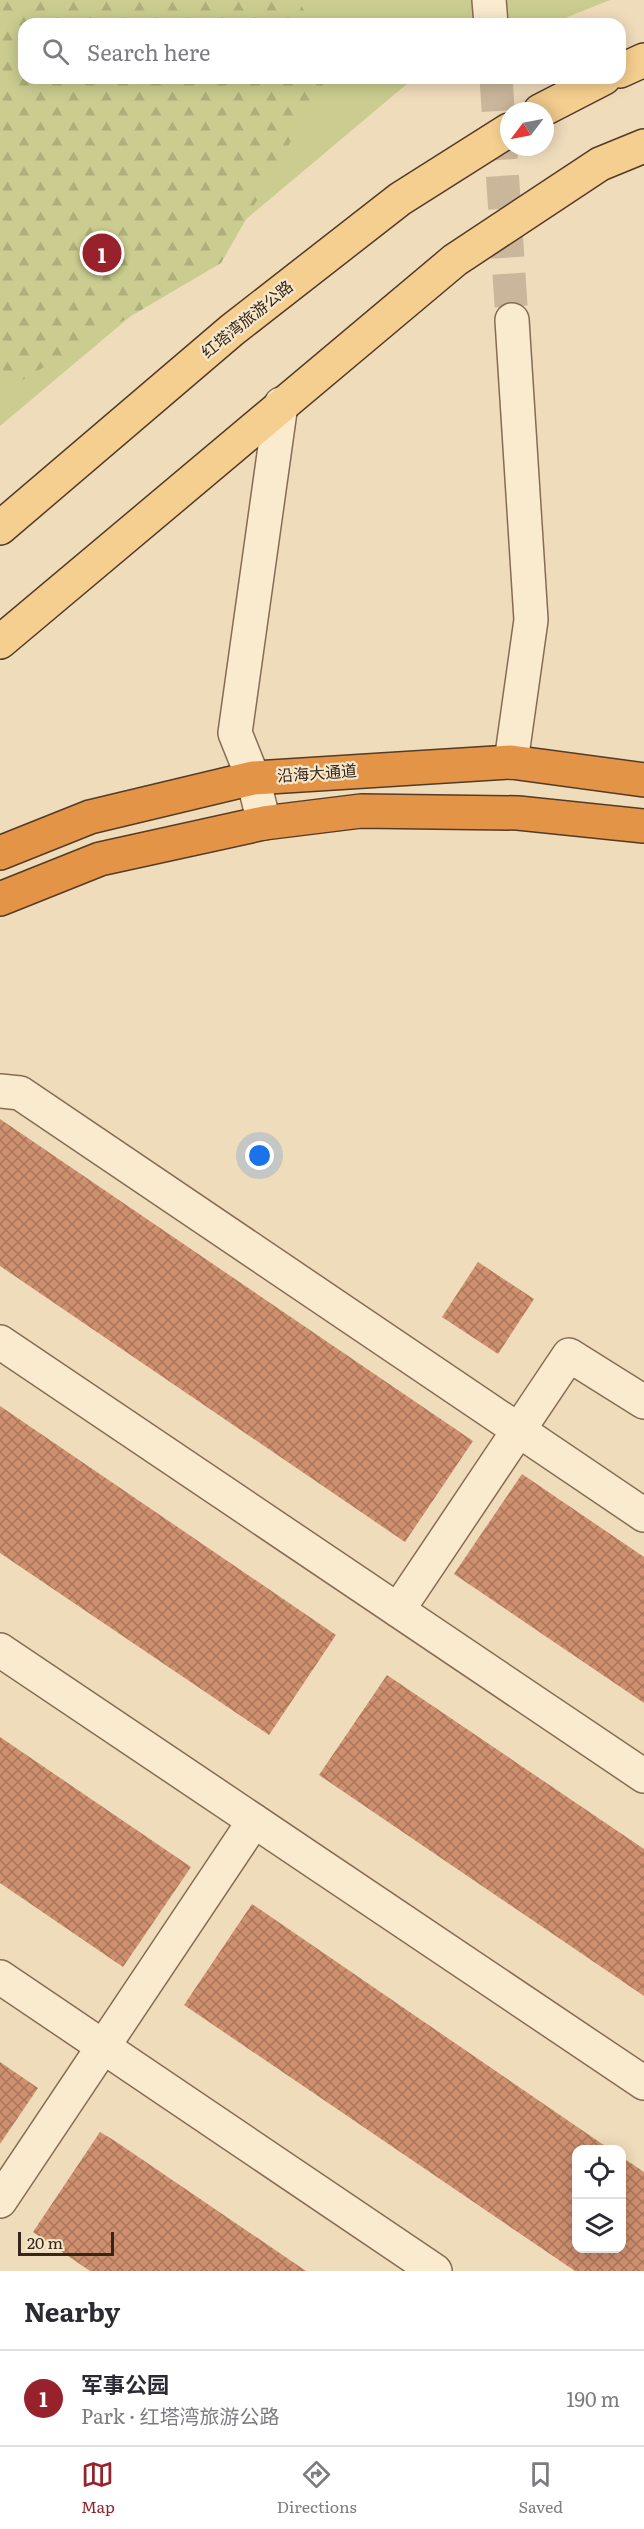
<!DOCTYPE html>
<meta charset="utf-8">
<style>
:root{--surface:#fff;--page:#f2f2f3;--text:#2b2b33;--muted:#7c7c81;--line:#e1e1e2;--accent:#98222b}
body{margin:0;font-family:Literata,"Noto Sans SC",serif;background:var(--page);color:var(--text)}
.controls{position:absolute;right:18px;bottom:18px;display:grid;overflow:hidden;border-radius:12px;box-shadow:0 3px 15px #0003}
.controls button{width:54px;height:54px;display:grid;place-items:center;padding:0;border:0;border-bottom:2px solid var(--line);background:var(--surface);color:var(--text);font:30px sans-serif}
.compass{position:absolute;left:500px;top:102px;width:54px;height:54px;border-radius:50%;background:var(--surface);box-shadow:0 3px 15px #0003;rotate:238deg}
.scale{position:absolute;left:18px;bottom:15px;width:96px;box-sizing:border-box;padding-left:6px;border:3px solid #35251a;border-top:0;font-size:16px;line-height:21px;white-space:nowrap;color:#35251a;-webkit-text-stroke:4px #f6e7cb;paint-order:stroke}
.you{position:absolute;left:260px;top:1156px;width:21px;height:21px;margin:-15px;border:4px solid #fff;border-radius:50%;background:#1a73e8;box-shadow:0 0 0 9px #1a73e833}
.badge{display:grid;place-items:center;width:39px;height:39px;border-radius:50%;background:var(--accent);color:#fff;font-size:20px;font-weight:700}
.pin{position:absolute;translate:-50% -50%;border:3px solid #fff;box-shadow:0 2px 6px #0006}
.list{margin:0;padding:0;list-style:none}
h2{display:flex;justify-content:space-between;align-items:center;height:78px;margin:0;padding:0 24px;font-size:26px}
h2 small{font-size:20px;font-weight:400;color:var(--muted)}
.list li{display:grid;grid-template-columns:39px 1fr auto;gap:18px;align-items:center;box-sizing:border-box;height:96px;padding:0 24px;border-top:2px solid var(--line)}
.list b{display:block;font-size:22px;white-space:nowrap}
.list p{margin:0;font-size:20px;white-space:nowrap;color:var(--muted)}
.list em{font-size:20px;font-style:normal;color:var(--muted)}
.icon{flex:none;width:33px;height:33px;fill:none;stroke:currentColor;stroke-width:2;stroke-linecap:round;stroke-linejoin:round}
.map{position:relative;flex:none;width:644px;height:2271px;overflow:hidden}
.search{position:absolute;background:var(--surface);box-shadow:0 3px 15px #0003;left:18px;right:18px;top:18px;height:66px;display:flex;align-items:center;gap:15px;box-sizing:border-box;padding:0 21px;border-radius:18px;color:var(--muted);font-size:22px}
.sheet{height:174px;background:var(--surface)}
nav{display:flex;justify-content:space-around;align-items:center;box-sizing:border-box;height:84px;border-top:2px solid var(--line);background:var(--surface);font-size:16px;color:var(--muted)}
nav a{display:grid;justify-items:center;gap:3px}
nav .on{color:var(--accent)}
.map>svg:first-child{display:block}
.green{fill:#cacd8f}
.forest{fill:url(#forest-firs)}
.building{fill:url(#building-cross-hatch)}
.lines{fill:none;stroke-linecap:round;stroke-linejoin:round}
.minor-tunnel{stroke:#cab79b;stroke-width:33;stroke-dasharray:33 16;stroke-linecap:butt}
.minor-casing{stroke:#866c54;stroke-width:36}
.major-casing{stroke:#533a29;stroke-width:36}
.highway-casing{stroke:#533a29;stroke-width:36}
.minor{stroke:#faeace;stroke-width:33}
.major{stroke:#f5cf8f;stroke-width:33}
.highway{stroke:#e49446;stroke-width:33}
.labels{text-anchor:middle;stroke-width:4.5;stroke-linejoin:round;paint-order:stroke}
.street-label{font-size:16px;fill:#35251a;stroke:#f6e7cb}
</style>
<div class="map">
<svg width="644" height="2271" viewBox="0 0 644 2271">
<defs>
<pattern id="forest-firs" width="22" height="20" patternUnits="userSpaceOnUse" patternTransform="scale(1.5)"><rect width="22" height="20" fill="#cacd8f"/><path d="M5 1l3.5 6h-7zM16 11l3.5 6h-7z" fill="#aeb07b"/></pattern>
<pattern id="building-cross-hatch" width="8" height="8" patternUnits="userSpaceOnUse" patternTransform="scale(1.5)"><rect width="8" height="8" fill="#cf906f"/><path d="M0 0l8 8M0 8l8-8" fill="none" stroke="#a9755a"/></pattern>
</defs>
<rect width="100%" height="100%" fill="#efdcbb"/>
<path class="green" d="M0 0H610L550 24H24V78H414L0 426Z"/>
<path class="forest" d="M0 0H298L312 24H24V78H327L221 263 12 386 0 365Z"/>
<g class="building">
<path d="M0 1119 473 1441 405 1542 0 1266Z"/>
<path d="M478 1262 534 1299 498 1354 442 1317Z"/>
<path d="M0 1406 336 1635 269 1735 0 1553Z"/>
<path d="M522 1474 644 1557V1703L454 1574Z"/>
<path d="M387 1675 644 1849V1996L319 1775Z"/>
<path d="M0 1737 191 1867 123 1967 0 1883Z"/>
<path d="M252 1904 611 2150H576V2248H622V2157L644 2172V2271H575L184 2005Z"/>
<path d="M0 2062 38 2088 0 2144Z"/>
<path d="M100 2132 115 2141 306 2271H90L33 2232Z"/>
</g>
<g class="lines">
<path class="minor-tunnel" d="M496 78 512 320"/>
<defs>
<g id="minor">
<path d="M489 0 491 24"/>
<path d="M511 762 531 620 512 320"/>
<path d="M264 823 253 778 235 733 281 404"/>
<path d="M0 1091 20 1093 644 1515"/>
<path d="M0 1342 644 1776"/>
<path d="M398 1610 569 1355 644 1402"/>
<path d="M0 1650 644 2083"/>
<path d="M0 1977 435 2271"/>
<path d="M0 2201 254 1821"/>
</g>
<g id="major">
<path d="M620 71 644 60"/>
<path d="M540 111 604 78"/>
<path d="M0 528 232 330 400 199 509 130"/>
<path d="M0 642 455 260 600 164 644 146"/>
</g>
<g id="highway">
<path d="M0 853 90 817 253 778 511 762 644 780"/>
<path d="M0 899 100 859 264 823 361 811 518 813 644 826"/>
</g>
</defs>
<use href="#minor" class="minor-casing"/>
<use href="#major" class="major-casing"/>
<use href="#highway" class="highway-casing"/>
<use href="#minor" class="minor"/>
<use href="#major" class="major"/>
<use href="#highway" class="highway"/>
</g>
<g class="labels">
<g class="street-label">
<text transform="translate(247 319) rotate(-39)" y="6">红塔湾旅游公路</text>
<text transform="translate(317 773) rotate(-4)" y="6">沿海大通道</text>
</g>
</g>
</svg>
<div class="controls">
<button><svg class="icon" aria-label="locate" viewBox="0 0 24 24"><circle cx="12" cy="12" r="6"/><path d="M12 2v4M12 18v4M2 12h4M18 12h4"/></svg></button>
<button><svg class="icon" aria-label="layers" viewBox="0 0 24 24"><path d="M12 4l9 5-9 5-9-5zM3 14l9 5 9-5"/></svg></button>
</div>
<svg class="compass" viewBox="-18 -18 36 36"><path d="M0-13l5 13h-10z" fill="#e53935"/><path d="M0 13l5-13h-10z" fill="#7c7c81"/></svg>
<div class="scale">20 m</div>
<div class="you"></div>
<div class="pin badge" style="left:102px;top:253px">1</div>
<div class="search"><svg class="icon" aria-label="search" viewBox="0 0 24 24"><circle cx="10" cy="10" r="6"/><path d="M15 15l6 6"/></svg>Search here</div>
</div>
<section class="sheet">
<h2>Nearby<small></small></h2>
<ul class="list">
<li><span class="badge">1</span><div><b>军事公园</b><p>Park · 红塔湾旅游公路</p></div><em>190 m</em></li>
</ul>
</section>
<nav>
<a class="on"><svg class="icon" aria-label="map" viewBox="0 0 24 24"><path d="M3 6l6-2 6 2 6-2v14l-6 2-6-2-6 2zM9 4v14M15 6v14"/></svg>Map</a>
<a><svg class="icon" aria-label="directions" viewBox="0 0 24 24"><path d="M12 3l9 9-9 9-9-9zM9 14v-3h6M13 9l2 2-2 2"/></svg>Directions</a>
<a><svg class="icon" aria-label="saved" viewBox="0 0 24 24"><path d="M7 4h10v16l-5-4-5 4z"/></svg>Saved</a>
</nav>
